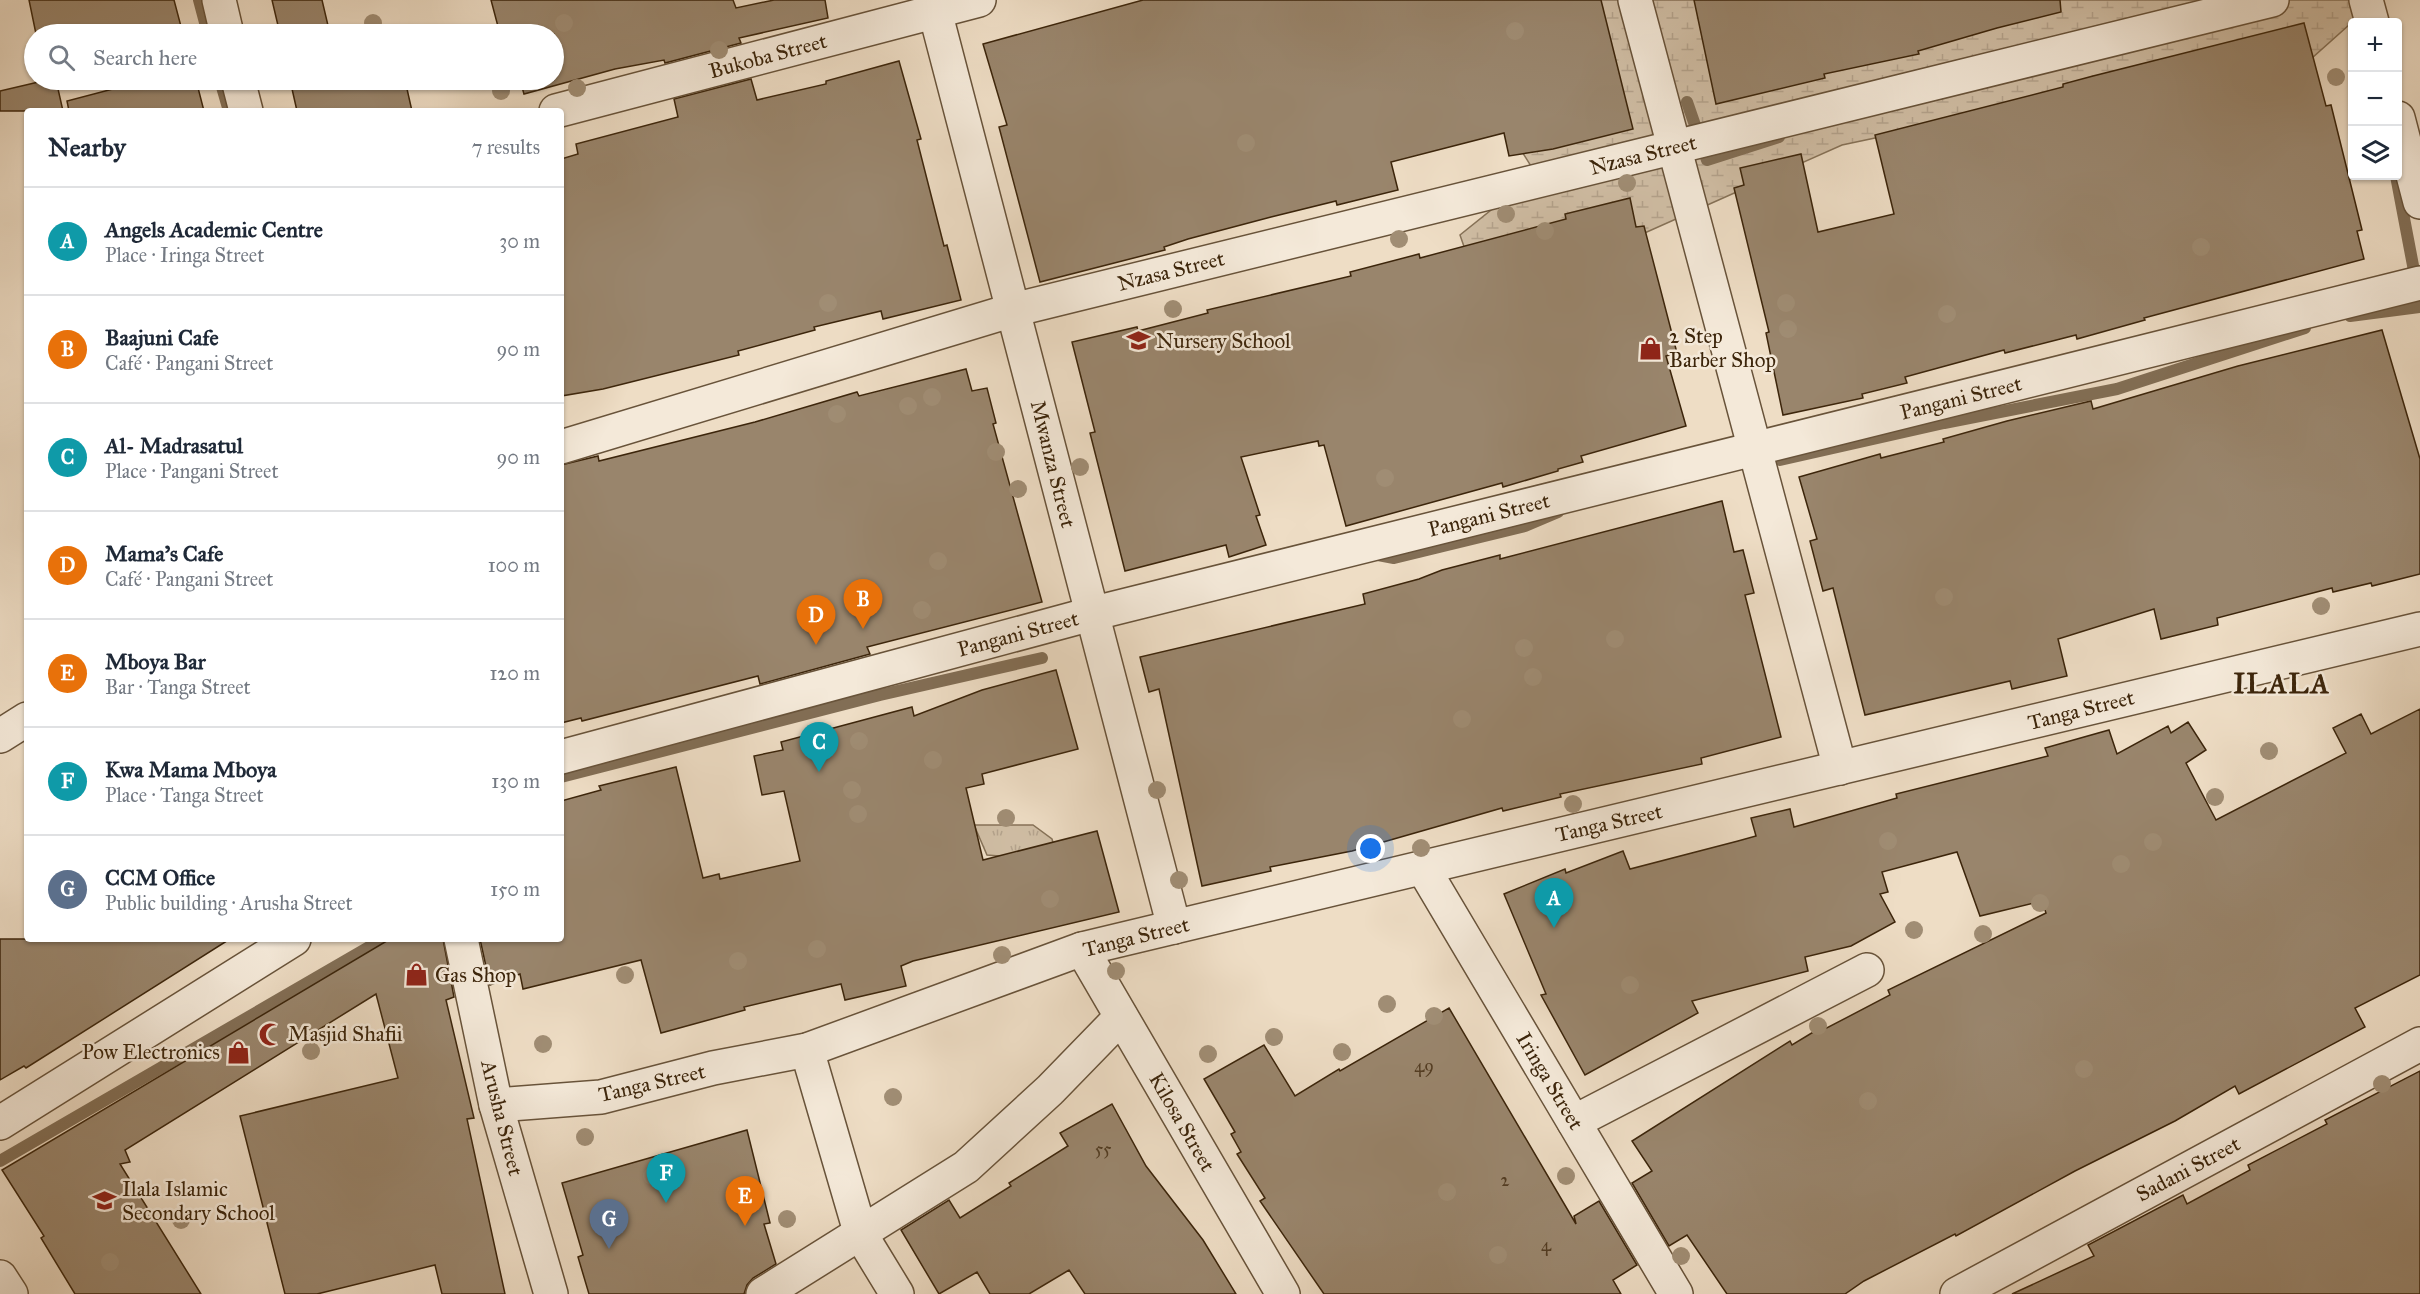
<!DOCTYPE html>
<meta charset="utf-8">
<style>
:root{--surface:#fff;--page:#f2f2f3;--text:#1f2937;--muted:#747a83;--line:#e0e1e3;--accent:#0f766e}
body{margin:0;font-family:"IM FELL Great Primer",serif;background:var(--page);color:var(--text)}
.controls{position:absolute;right:18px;top:18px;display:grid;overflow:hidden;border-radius:6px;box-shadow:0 2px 4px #0004}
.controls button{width:54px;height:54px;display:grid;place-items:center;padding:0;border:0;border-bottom:2px solid var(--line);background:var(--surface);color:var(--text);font:30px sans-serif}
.you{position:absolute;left:1371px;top:849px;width:21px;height:21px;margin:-15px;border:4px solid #fff;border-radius:50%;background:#1a73e8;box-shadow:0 0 0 9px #1a73e833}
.badge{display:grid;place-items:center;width:39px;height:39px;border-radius:50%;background:var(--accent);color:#fff;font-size:20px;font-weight:700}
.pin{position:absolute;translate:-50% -50px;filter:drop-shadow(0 2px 3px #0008)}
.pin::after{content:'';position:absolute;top:32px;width:21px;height:18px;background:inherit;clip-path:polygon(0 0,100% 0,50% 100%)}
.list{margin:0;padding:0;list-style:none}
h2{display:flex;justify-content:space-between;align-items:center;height:78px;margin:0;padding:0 24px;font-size:26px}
h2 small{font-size:20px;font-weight:400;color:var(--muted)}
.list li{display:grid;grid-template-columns:39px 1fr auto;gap:18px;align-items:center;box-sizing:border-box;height:108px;padding:0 24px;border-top:2px solid var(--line)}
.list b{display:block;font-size:22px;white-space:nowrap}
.list p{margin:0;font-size:20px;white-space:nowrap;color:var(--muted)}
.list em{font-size:20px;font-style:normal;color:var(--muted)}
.icon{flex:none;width:33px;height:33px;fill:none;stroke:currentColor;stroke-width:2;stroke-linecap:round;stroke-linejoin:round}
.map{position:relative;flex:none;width:2420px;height:1294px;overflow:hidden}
.search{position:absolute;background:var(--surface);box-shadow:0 2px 4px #0004;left:24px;top:24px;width:540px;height:66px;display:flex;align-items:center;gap:15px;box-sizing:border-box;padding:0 21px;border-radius:33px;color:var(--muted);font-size:22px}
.panel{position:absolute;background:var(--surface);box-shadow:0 2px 4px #0004;left:24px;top:108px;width:540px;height:834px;border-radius:6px}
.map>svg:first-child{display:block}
.grass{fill:url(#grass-tufts);stroke:#867258;stroke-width:1.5}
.wetland{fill:url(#wetland-marsh);stroke:#867258;stroke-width:1.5}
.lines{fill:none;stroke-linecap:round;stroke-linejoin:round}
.stream{stroke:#826e55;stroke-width:12}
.building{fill:#99856c;stroke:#3c250b;stroke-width:1.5}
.street-casing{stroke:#68533a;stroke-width:36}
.street{stroke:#f4e9d9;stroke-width:33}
.tree{fill:#a08d74}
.labels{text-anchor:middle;stroke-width:5;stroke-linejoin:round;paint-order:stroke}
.number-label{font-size:18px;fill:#533d23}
.street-label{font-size:21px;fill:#3c250b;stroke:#f4e9d9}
.poi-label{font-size:21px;fill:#3c250b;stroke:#f4e9d9;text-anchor:start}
.district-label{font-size:27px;font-weight:bold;letter-spacing:1.5px;fill:#3c250b;stroke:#f4e9d9}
</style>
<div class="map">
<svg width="2420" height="1294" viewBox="0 0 2420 1294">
<defs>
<pattern id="grass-tufts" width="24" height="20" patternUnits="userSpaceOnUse" patternTransform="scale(1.5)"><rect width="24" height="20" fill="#d0bea5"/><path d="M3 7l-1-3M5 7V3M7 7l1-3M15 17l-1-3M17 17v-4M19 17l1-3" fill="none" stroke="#b4a38d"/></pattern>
<pattern id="wetland-marsh" width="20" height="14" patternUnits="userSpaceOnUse" patternTransform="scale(1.5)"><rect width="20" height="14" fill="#d0bea5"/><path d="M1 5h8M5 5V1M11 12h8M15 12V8" fill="none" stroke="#b4a38d"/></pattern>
</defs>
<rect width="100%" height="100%" fill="#eeddc5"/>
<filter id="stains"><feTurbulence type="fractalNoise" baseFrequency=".00333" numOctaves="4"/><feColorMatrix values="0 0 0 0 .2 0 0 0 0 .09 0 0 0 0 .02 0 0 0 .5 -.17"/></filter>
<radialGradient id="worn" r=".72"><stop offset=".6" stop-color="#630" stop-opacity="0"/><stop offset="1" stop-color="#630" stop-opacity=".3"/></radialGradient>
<path class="grass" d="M974 825H1033L1052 839 1058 861 987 855Z"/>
<path class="wetland" d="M1488 0H2377L2303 66 1979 116 1842 145 1602 252 1478 287 1460 235 1536 174 1487 96Z"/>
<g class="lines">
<g class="stream">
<path d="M199 0 208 34"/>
<path d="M220 80 229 111"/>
<path d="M1687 102 1707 160 1779 137"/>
<path d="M2396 176 2415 276"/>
<path d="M2350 316 2420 307"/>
<path d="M1780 460 1944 423 2117 389 2305 328"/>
<path d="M1373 554 1394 558 1525 526 1558 512"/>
<path d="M561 777 880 695 1042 658"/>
<path d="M443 939 454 982"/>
<path d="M0 1161 383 939"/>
</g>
</g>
<g class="building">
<path d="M29 0H174L183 34H36Z"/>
<path d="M272 0H322L330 34H280Z"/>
<path d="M491 0H733L736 8 774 0H825L828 18 739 38 741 43 665 63 664 60 615 69 524 94 520 80H554V34H500Z"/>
<path d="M1143 0H1601L1633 129 1553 149 1509 156 1504 133 1391 162 1398 190 1337 205 1336 201 1271 217 1188 239 1164 247 1165 250 1040 282 999 127 1007 125 983 44Z"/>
<path d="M1694 0H2060L2061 12 1997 28 1918 51 1919 54 1824 74 1825 78 1716 104Z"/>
<path d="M2304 23 2326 106 2331 105 2362 230 2357 231 2364 259 2144 318 2145 320 2077 339 2076 335 2005 353 2004 350 1905 377 1907 383 1862 394 1863 398 1783 415 1766 333 1769 332 1734 188 1744 185 1740 168 1801 154 1818 232 1894 214 1875 135 2063 87V84L2093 76Z"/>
<path d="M899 61 921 139 917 140 944 246 947 245 961 300 883 319 881 311 814 327 815 330 738 351 739 355 603 389 561 396V159L578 154 576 144 678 117 674 99 751 79 757 100 826 84V81Z"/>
<path d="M47 80H56L63 111H0V91Z"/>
<path d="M147 80H196L204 111H69L67 101Z"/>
<path d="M290 80H405L412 111H297Z"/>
<path d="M1630 198 1636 227 1644 226 1677 353 1666 356 1686 426 1581 456 1583 462 1558 469V471L1503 487 1502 483 1346 526 1324 445 1319 446 1318 441 1241 457 1260 515 1256 516 1266 545 1229 557 1226 545 1125 571 1090 433 1095 432 1072 342 1137 327 1138 331 1208 313 1207 310 1351 276 1350 272 1419 254 1420 258 1566 219 1565 214Z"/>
<path d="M2382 330 2420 459V574L2372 586 2371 583 2333 592 2332 588 2217 618 2218 625 2161 639 2154 609 2058 639 2067 676 2012 689 2010 681 1865 715 1833 588 1823 591 1810 541 1817 539 1799 477 1880 454 1881 458 1944 442 1943 439 2007 421 2091 401 2093 409 2238 366Z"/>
<path d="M966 369 972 391 987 388 996 423 993 424 1042 602 867 647 870 654 760 684 758 676 582 721 581 718 561 723V465L598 456 599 461 755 422 857 392 859 396Z"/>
<path d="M1722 501 1734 552 1743 550 1754 593 1745 595 1781 737 1701 758 1702 764 1560 794 1561 797 1503 811 1502 808 1352 851 1270 867 1271 871 1202 886 1159 689 1149 692 1140 657 1365 604 1363 594 1419 579 1442 570 1500 555V559Z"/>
<path d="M1056 670 1078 749 982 774 984 784 966 788 983 860 1097 831 1119 912 913 961 901 966 906 986 845 1000 841 984 744 1007 745 1010 661 1033 641 960 523 989 520 974 490 985 480 939H561V801L601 790 599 786 676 767 703 878 719 874 720 879 800 861 784 791 762 795 754 756 783 750 781 742 912 707 914 716 982 690Z"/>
<path d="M2420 709V975L2355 1008 2365 1027 2239 1094 2235 1086 2175 1121 2075 1171 1956 1236 1955 1234 1864 1281 1845 1294H1727L1687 1235 1669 1246 1632 1183 1652 1171 1632 1141 1790 1041 1792 1045 1820 1028 1821 1031 1890 995 1888 990 2046 913 2042 901 1980 916 1957 852 1882 872 1888 892 1880 894 1895 922 1851 946 1805 957 1808 971 1692 1001 1698 1013 1585 1075 1541 995 1546 994 1504 894 1565 869 1566 873 1623 851 1630 869 1738 841 1756 836 1751 818 1790 809 1794 827 1897 798 1896 794 2048 756 2045 748 2109 730 2117 754 2168 726 2171 733 2188 722 2206 750 2186 763 2216 820 2346 753 2333 728 2361 714 2371 734Z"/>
<path d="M0 939H230L26 1068 24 1066 0 1080Z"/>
<path d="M390 939H443L454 997 446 1000 474 1118 467 1119 505 1294H442L435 1265 317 1294H285L240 1116 398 1078 376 994 125 1150 130 1162 120 1164 201 1294H75L41 1238 44 1236 2 1170Z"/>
<path d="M1449 1008 1576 1224 1574 1216 1599 1201 1637 1265 1613 1280 1621 1294H1324L1260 1201 1265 1198 1237 1154 1241 1152 1231 1134 1235 1132 1204 1079 1264 1045 1295 1096 1339 1069 1340 1071Z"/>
<path d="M2420 1071V1294H2012L2094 1256 2088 1245 2183 1195 2187 1204 2250 1170 2248 1165 2327 1124 2325 1120Z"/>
<path d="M1112 1104 1146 1166 1203 1240 1236 1294H1085L1069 1270 1029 1294H990L977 1272 939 1294 901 1230 949 1200 960 1218 1011 1186 1009 1183 1068 1146 1060 1133Z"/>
<path d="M747 1130 770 1223 764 1224 776 1264 753 1278 747 1285 744 1294H589L578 1257 583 1255 562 1183Z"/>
</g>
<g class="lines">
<defs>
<g id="street">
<path d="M219 0 227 34"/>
<path d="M932 0 1174 927"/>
<path d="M1635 0 1840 768"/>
<path d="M2366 0 2372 22"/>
<path d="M238 80 246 111"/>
<path d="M556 111 979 0"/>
<path d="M2398 118 2420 202"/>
<path d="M561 447 1013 310 2272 0"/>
<path d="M0 736 27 719"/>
<path d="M561 757 1091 614 2420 283"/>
<path d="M1423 868 1676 1294"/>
<path d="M461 939 496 1105 551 1294"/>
<path d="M1082 949 1283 1294"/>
<path d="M807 1050 861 1235 897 1294"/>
<path d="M496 1105 601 1097 713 1068 807 1050 1082 949 2420 629"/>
<path d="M1574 1122 1867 970"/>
<path d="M0 1123 294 939"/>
<path d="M0 1277 11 1294"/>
<path d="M763 1294 966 1167 1050 1090 1121 1017"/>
<path d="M1957 1294 2420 1044"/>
</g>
</defs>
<use href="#street" class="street-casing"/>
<use href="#street" class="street"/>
</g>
<g class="tree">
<circle cx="373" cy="23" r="9"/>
<circle cx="564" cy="23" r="9"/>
<circle cx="1515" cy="31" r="9"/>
<circle cx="719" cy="50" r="9"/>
<circle cx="2336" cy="77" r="9"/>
<circle cx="577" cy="88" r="9"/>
<circle cx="501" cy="91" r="9"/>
<circle cx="1246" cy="143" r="9"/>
<circle cx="1627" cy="183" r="9"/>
<circle cx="1506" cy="214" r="9"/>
<circle cx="1545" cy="231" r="9"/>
<circle cx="1399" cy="239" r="9"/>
<circle cx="2201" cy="247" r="9"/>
<circle cx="828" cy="303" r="9"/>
<circle cx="1786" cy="303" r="9"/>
<circle cx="1173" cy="309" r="9"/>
<circle cx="1947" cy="314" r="9"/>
<circle cx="1788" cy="329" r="9"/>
<circle cx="932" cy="397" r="9"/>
<circle cx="908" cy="406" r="9"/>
<circle cx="837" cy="414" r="9"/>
<circle cx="996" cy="452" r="9"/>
<circle cx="1080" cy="467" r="9"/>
<circle cx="1385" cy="478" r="9"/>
<circle cx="1018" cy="489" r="9"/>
<circle cx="938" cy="561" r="9"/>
<circle cx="1944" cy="597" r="9"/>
<circle cx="2321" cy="606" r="9"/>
<circle cx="922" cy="610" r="9"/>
<circle cx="1615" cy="639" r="9"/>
<circle cx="1524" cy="648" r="9"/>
<circle cx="1533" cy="677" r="9"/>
<circle cx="1462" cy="719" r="9"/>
<circle cx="859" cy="741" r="9"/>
<circle cx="2269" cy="751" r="9"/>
<circle cx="933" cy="760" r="9"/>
<circle cx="852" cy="790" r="9"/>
<circle cx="1157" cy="790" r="9"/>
<circle cx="2215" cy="797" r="9"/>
<circle cx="1573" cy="804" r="9"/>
<circle cx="858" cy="814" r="9"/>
<circle cx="1006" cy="818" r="9"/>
<circle cx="1888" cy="841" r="9"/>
<circle cx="2153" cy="842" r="9"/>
<circle cx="1421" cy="848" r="9"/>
<circle cx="2121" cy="864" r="9"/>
<circle cx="1179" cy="880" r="9"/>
<circle cx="1050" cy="899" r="9"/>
<circle cx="2040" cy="903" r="9"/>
<circle cx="1914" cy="930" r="9"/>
<circle cx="1983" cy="934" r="9"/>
<circle cx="817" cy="949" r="9"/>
<circle cx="1002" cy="955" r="9"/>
<circle cx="738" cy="961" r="9"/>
<circle cx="1116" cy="971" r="9"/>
<circle cx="625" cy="975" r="9"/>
<circle cx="1630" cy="985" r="9"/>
<circle cx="1387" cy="1004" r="9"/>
<circle cx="1434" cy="1016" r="9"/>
<circle cx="1818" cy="1026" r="9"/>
<circle cx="1274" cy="1037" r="9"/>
<circle cx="543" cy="1044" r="9"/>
<circle cx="311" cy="1051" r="9"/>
<circle cx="1342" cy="1052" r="9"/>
<circle cx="1208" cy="1054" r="9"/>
<circle cx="2084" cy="1069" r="9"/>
<circle cx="2382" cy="1084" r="9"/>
<circle cx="893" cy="1097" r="9"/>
<circle cx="1868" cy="1101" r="9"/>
<circle cx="585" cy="1137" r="9"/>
<circle cx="652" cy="1176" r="9"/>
<circle cx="1566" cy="1176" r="9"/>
<circle cx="1447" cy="1192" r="9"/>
<circle cx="787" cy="1219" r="9"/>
<circle cx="181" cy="1220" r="9"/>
<circle cx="1498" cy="1255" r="9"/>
<circle cx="1681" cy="1256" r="9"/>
<circle cx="110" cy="1262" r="9"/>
</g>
<defs>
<symbol id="school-bare" viewBox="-9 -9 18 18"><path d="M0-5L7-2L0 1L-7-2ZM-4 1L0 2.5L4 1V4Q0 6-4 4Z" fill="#8f2418" stroke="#f4e9d9" stroke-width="2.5" paint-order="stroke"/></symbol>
<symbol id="shop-bare" viewBox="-9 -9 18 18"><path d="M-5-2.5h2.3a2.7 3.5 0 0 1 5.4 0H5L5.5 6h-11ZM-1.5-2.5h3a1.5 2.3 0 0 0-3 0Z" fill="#8f2418" stroke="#f4e9d9" stroke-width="2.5" paint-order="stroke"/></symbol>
<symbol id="mosque-bare" viewBox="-9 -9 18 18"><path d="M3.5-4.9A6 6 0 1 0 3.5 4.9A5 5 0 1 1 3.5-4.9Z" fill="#8f2418" stroke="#f4e9d9" stroke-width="2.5" paint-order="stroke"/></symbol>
</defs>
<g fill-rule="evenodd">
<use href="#school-bare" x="1122" y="324" width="33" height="33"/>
<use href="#shop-bare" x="1634" y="332" width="33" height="33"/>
<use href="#shop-bare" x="400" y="958" width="33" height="33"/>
<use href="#mosque-bare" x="254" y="1018" width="33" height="33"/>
<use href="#shop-bare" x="222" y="1036" width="33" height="33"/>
<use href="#school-bare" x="88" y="1184" width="33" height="33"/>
</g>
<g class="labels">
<g class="number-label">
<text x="1424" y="1072">49</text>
<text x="1103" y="1155">55</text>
<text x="1505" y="1186">2</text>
<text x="1546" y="1251">4</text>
</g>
<g class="street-label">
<text transform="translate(768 56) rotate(-15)" y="7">Bukoba Street</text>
<text transform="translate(1643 155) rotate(-14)" y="7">Nzasa Street</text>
<text transform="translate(1171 271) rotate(-14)" y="7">Nzasa Street</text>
<text transform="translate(1961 398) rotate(-14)" y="7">Pangani Street</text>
<text transform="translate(1053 464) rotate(76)" y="7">Mwanza Street</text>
<text transform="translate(1489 515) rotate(-14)" y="7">Pangani Street</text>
<text transform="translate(1018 634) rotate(-15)" y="7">Pangani Street</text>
<text transform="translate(2081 710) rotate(-14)" y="7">Tanga Street</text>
<text transform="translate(1609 823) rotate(-13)" y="7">Tanga Street</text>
<text transform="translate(1136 937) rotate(-14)" y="7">Tanga Street</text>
<text transform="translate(1550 1081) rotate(59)" y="7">Iringa Street</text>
<text transform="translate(652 1083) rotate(-13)" y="7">Tanga Street</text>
<text transform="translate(502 1118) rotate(76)" y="7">Arusha Street</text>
<text transform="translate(1182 1122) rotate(60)" y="7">Kilosa Street</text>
<text transform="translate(2188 1169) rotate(-28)" y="7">Sadani Street</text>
</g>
<g class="poi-label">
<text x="1669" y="343">2 Step<tspan x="1669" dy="24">Barber Shop</tspan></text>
<text x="1156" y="348">Nursery School</text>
<text x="435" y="982">Gas Shop</text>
<text x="288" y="1041">Masjid Shafii</text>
<text x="220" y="1059" text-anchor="end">Pow Electronics</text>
<text x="122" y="1196">Ilala Islamic<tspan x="122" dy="24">Secondary School</tspan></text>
</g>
<g class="district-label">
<text x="2282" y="693">ILALA</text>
</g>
</g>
<rect width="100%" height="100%" filter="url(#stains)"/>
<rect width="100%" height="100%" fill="url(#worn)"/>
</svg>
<div class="controls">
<button>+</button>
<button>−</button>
<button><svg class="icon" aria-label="layers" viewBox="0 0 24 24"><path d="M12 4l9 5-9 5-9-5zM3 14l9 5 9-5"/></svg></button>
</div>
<div class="you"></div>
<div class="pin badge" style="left:1554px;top:928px;background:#0f9aa8">A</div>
<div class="pin badge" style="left:863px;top:629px;background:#e8710a">B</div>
<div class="pin badge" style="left:819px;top:772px;background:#0f9aa8">C</div>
<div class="pin badge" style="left:816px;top:645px;background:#e8710a">D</div>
<div class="pin badge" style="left:745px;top:1226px;background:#e8710a">E</div>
<div class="pin badge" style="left:666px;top:1203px;background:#0f9aa8">F</div>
<div class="pin badge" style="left:609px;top:1249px;background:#5c6f8a">G</div>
<div class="search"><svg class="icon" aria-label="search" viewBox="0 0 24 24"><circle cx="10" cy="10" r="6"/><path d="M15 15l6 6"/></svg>Search here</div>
<section class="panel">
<h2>Nearby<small>7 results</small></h2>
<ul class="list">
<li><span class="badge" style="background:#0f9aa8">A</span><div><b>Angels Academic Centre</b><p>Place · Iringa Street</p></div><em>30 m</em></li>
<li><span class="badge" style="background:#e8710a">B</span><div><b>Baajuni Cafe</b><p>Café · Pangani Street</p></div><em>90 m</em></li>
<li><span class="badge" style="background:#0f9aa8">C</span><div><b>Al- Madrasatul</b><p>Place · Pangani Street</p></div><em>90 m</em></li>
<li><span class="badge" style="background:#e8710a">D</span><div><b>Mama's Cafe</b><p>Café · Pangani Street</p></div><em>100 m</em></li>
<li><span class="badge" style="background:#e8710a">E</span><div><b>Mboya Bar</b><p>Bar · Tanga Street</p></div><em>120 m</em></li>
<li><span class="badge" style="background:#0f9aa8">F</span><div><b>Kwa Mama Mboya</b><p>Place · Tanga Street</p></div><em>130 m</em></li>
<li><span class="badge" style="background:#5c6f8a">G</span><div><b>CCM Office</b><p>Public building · Arusha Street</p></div><em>150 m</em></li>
</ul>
</section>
</div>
